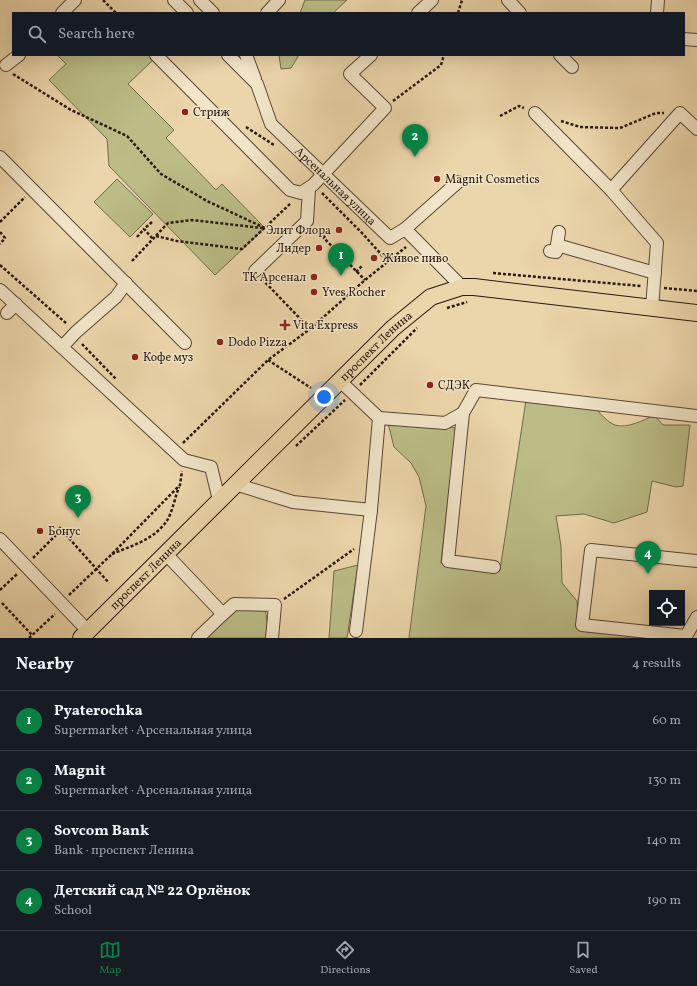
<!DOCTYPE html>
<meta charset="utf-8">
<style>
:root{--surface:#171b24;--page:#20242c;--text:#f1f3f6;--muted:#9ea1a6;--line:#363941;--accent:#0b8043}
body{margin:0;font-family:Vollkorn,serif;background:var(--page);color:var(--text)}
.controls{position:absolute;right:12px;bottom:12px;display:grid;overflow:hidden;border-radius:0px;box-shadow:0 4px 16px #0002}
.controls button{width:36px;height:36px;display:grid;place-items:center;padding:0;border:0;border-bottom:1px solid var(--line);background:var(--surface);color:var(--text);font:20px sans-serif}
.you{position:absolute;left:324px;top:397px;width:14px;height:14px;margin:-10px;border:3px solid #fff;border-radius:50%;background:#1a73e8;box-shadow:0 0 0 6px #1a73e833}
.badge{display:grid;place-items:center;width:26px;height:26px;border-radius:50%;background:var(--accent);color:#fff;font-size:13px;font-weight:700}
.pin{position:absolute;translate:-50% -33px;filter:drop-shadow(0 1px 2px #0008)}
.pin::after{content:'';position:absolute;top:21px;width:14px;height:12px;background:inherit;clip-path:polygon(0 0,100% 0,50% 100%)}
.list{margin:0;padding:0;list-style:none}
h2{display:flex;justify-content:space-between;align-items:center;height:52px;margin:0;padding:0 16px;font-size:17px}
h2 small{font-size:13px;font-weight:400;color:var(--muted)}
.list li{display:grid;grid-template-columns:26px 1fr auto;gap:12px;align-items:center;box-sizing:border-box;height:60px;padding:0 16px;border-top:1px solid var(--line)}
.list b{display:block;font-size:15px;white-space:nowrap}
.list p{margin:0;font-size:13px;white-space:nowrap;color:var(--muted)}
.list em{font-size:13px;font-style:normal;color:var(--muted)}
.icon{flex:none;width:22px;height:22px;fill:none;stroke:currentColor;stroke-width:2;stroke-linecap:round;stroke-linejoin:round}
.map{position:relative;flex:none;width:697px;height:638px;overflow:hidden}
.search{position:absolute;background:var(--surface);box-shadow:0 4px 16px #0002;left:12px;right:12px;top:12px;height:44px;display:flex;align-items:center;gap:10px;box-sizing:border-box;padding:0 14px;border-radius:0px;color:var(--muted);font-size:15px}
.sheet{height:292px;background:var(--surface)}
nav{display:flex;justify-content:space-around;align-items:center;box-sizing:border-box;height:56px;border-top:1px solid var(--line);background:var(--surface);font-size:11px;color:var(--muted)}
nav a{display:grid;justify-items:center;gap:2px}
nav .on{color:var(--accent)}
.map>svg:first-child{display:block}
.green{fill:#bbbc86;stroke:#716a4a}
.lines{fill:none;stroke-linecap:round;stroke-linejoin:round}
.minor-casing{stroke:#584734;stroke-width:14}
.major-casing{stroke:#27180d;stroke-width:18}
.path{stroke:#27180d;stroke-width:2.5;stroke-dasharray:3 2;stroke-linecap:butt}
.minor{stroke:#f2e4c8;stroke-width:12}
.major{stroke:#ebd5aa;stroke-width:16}
.poi-dot{fill:#8f2418;stroke:#f2e4c8;stroke-width:1.5}
.labels{text-anchor:middle;stroke-width:3;stroke-linejoin:round;paint-order:stroke}
.poi-label{font-size:12px;fill:#27180d;stroke:#f2e4c8;text-anchor:start}
.street-label{font-size:12px;fill:#27180d;stroke:#f2e4c8}
</style>
<div class="map">
<svg width="697" height="638" viewBox="0 0 697 638">
<rect width="100%" height="100%" fill="#ebd5aa"/>
<filter id="stains"><feTurbulence type="fractalNoise" baseFrequency=".005" numOctaves="4"/><feColorMatrix values="0 0 0 0 .2 0 0 0 0 .09 0 0 0 0 .02 0 0 0 .5 -.17"/></filter>
<radialGradient id="worn" r=".72"><stop offset=".6" stop-color="#630" stop-opacity="0"/><stop offset="1" stop-color="#630" stop-opacity=".3"/></radialGradient>
<g class="green">
<path d="M305 0H347L333 13H300Z"/>
<path d="M57 55H150L154 59 128 84 174 130 166 138 216 190 222 184 265 228 215 275 109 166 107 139 49 80 66 64Z"/>
<path d="M279 55H299L291 68 281 69Z"/>
<path d="M117 179 153 214 130 237 94 202Z"/>
<path d="M526 400 594 407C600 413 607 422 615 425 626 429 645 420 654 415L663 425H690L683 486 676 487 652 481 647 512 614 523 584 514 556 516 561 546 562 583 577 601 579 631 660 638H409L426 506 419 477 411 463 394 447 388 423 456 428 441 563 500 570Z"/>
<path d="M358 565 347 638H329L334 571Z"/>
<path d="M238 609H265L268 628 267 638H204Z"/>
</g>
<g class="lines">
<defs>
<g id="minor">
<path d="M174 0 187 13"/>
<path d="M200 0 213 13"/>
<path d="M508 0 520 13"/>
<path d="M62 13 75 0"/>
<path d="M267 13 279 0"/>
<path d="M418 13 432 0"/>
<path d="M657 13 658 0"/>
<path d="M684 39 697 40"/>
<path d="M156 55 290 190 301 193 313 185 385 108 350 74 371 55"/>
<path id="s1" d="M228 55 257 84 271 124 390 238 405 229 462 287"/>
<path d="M246 55 255 79"/>
<path d="M560 55 572 67"/>
<path d="M6 65 19 55"/>
<path d="M535 113 611 190"/>
<path d="M0 157 185 343"/>
<path d="M405 229 458 182"/>
<path d="M557 245 655 273"/>
<path d="M550 251 556 252 559 232"/>
<path d="M255 271 307 221 309 189"/>
<path d="M0 290 184 460 211 467 219 500"/>
<path d="M652 308 657 243 611 190 680 113 697 129"/>
<path d="M7 313 16 304"/>
<path d="M62 347 76 332 116 297 126 283"/>
<path d="M340 381 379 418 445 423 463 413 476 390 697 416"/>
<path d="M463 413 448 561 494 567"/>
<path d="M235 484 293 502 371 510"/>
<path d="M0 539 88 631"/>
<path d="M166 554 223 614 234 604 275 605 272 638"/>
<path d="M697 561 591 550 582 625 686 636 697 617"/>
<path d="M356 631 371 510 379 418"/>
<path d="M198 638 223 614"/>
</g>
<g id="major">
<path id="s2" d="M81 638 393 328 431 297 462 287H474L697 313"/>
</g>
</defs>
<use href="#minor" class="minor-casing"/>
<use href="#major" class="major-casing"/>
<g class="path">
<path d="M103 0 116 13"/>
<path d="M458 13 462 0"/>
<path d="M13 74 71 110 127 136 161 174 207 201 265 228"/>
<path d="M393 101 441 65 444 55"/>
<path d="M500 116 519 106 524 108"/>
<path d="M561 121 580 127 620 128 656 113H664"/>
<path d="M246 127 274 145"/>
<path d="M322 193 362 233 388 262"/>
<path d="M0 222 25 197"/>
<path d="M152 222 144 229 153 239"/>
<path d="M315 229 365 280"/>
<path d="M0 232 5 238 0 244"/>
<path d="M156 236 177 241 242 249 291 203"/>
<path d="M137 237 144 229"/>
<path d="M323 238 330 231"/>
<path d="M340 255 347 249"/>
<path d="M132 261 168 223 192 220 262 228"/>
<path d="M0 265 67 324"/>
<path d="M356 272 363 265"/>
<path d="M493 273 641 286"/>
<path d="M262 279 310 329"/>
<path d="M664 288 697 291"/>
<path d="M447 308 467 302"/>
<path d="M82 344 116 379"/>
<path d="M268 360 311 388"/>
<path d="M360 385 417 328"/>
<path d="M183 443 268 360 310 329 365 280 406 247"/>
<path d="M296 446 345 400"/>
<path d="M59 527 109 583"/>
<path d="M112 554C131 546 153 540 166 522 172 514 175 497 179 487"/>
<path d="M33 558 61 530"/>
<path d="M0 590 17 574"/>
<path d="M69 595 111 555 180 485 182 471"/>
<path d="M284 599 354 549"/>
<path d="M2 603 32 635"/>
<path d="M29 638 55 614"/>
</g>
<use href="#minor" class="minor"/>
<use href="#major" class="major"/>
</g>
<g class="poi-dot">
<circle cx="185" cy="112" r="4"/>
<circle cx="437" cy="179" r="4"/>
<circle cx="339" cy="230" r="4"/>
<circle cx="319" cy="248" r="4"/>
<circle cx="374" cy="258" r="4"/>
<circle cx="314" cy="277" r="4"/>
<circle cx="314" cy="292" r="4"/>
<path d="M283 319h4v4h4v4h-4v4h-4v-4h-4v-4h4z"/>
<circle cx="220" cy="342" r="4"/>
<circle cx="135" cy="357" r="4"/>
<circle cx="430" cy="385" r="4"/>
<circle cx="40" cy="531" r="4"/>
</g>
<g class="labels">
<g class="poi-label">
<text x="193" y="116">Стриж</text>
<text x="445" y="183">Magnit Cosmetics</text>
<text x="331" y="234" text-anchor="end">Элит Флора</text>
<text x="311" y="252" text-anchor="end">Лидер</text>
<text x="382" y="262">Живое пиво</text>
<text x="306" y="281" text-anchor="end">ТК Арсенал</text>
<text x="322" y="296">Yves Rocher</text>
<text x="293" y="329">Vita Express</text>
<text x="228" y="346">Dodo Pizza</text>
<text x="143" y="361">Кофе муз</text>
<text x="438" y="389">СДЭК</text>
<text x="48" y="535">Бонус</text>
</g>
<g class="street-label">
<text dy="4" stroke="none"><textPath href="#s1" startOffset="173">Арсенальная улица</textPath></text>
<text dy="4" stroke="none"><textPath href="#s2" startOffset="415">проспект Ленина</textPath></text>
<text dy="4" stroke="none"><textPath href="#s2" startOffset="91">проспект Ленина</textPath></text>
</g>
</g>
<rect width="100%" height="100%" filter="url(#stains)"/>
<rect width="100%" height="100%" fill="url(#worn)"/>
</svg>
<div class="controls">
<button><svg class="icon" aria-label="locate" viewBox="0 0 24 24"><circle cx="12" cy="12" r="6"/><path d="M12 2v4M12 18v4M2 12h4M18 12h4"/></svg></button>
</div>
<div class="you"></div>
<div class="pin badge" style="left:341px;top:276px">1</div>
<div class="pin badge" style="left:415px;top:157px">2</div>
<div class="pin badge" style="left:78px;top:518px">3</div>
<div class="pin badge" style="left:648px;top:574px">4</div>
<div class="search"><svg class="icon" aria-label="search" viewBox="0 0 24 24"><circle cx="10" cy="10" r="6"/><path d="M15 15l6 6"/></svg>Search here</div>
</div>
<section class="sheet">
<h2>Nearby<small>4 results</small></h2>
<ul class="list">
<li><span class="badge">1</span><div><b>Pyaterochka</b><p>Supermarket · Арсенальная улица</p></div><em>60 m</em></li>
<li><span class="badge">2</span><div><b>Magnit</b><p>Supermarket · Арсенальная улица</p></div><em>130 m</em></li>
<li><span class="badge">3</span><div><b>Sovcom Bank</b><p>Bank · проспект Ленина</p></div><em>140 m</em></li>
<li><span class="badge">4</span><div><b>Детский сад № 22 Орлёнок</b><p>School</p></div><em>190 m</em></li>
</ul>
</section>
<nav>
<a class="on"><svg class="icon" aria-label="map" viewBox="0 0 24 24"><path d="M3 6l6-2 6 2 6-2v14l-6 2-6-2-6 2zM9 4v14M15 6v14"/></svg>Map</a>
<a><svg class="icon" aria-label="directions" viewBox="0 0 24 24"><path d="M12 3l9 9-9 9-9-9zM9 14v-3h6M13 9l2 2-2 2"/></svg>Directions</a>
<a><svg class="icon" aria-label="saved" viewBox="0 0 24 24"><path d="M7 4h10v16l-5-4-5 4z"/></svg>Saved</a>
</nav>
